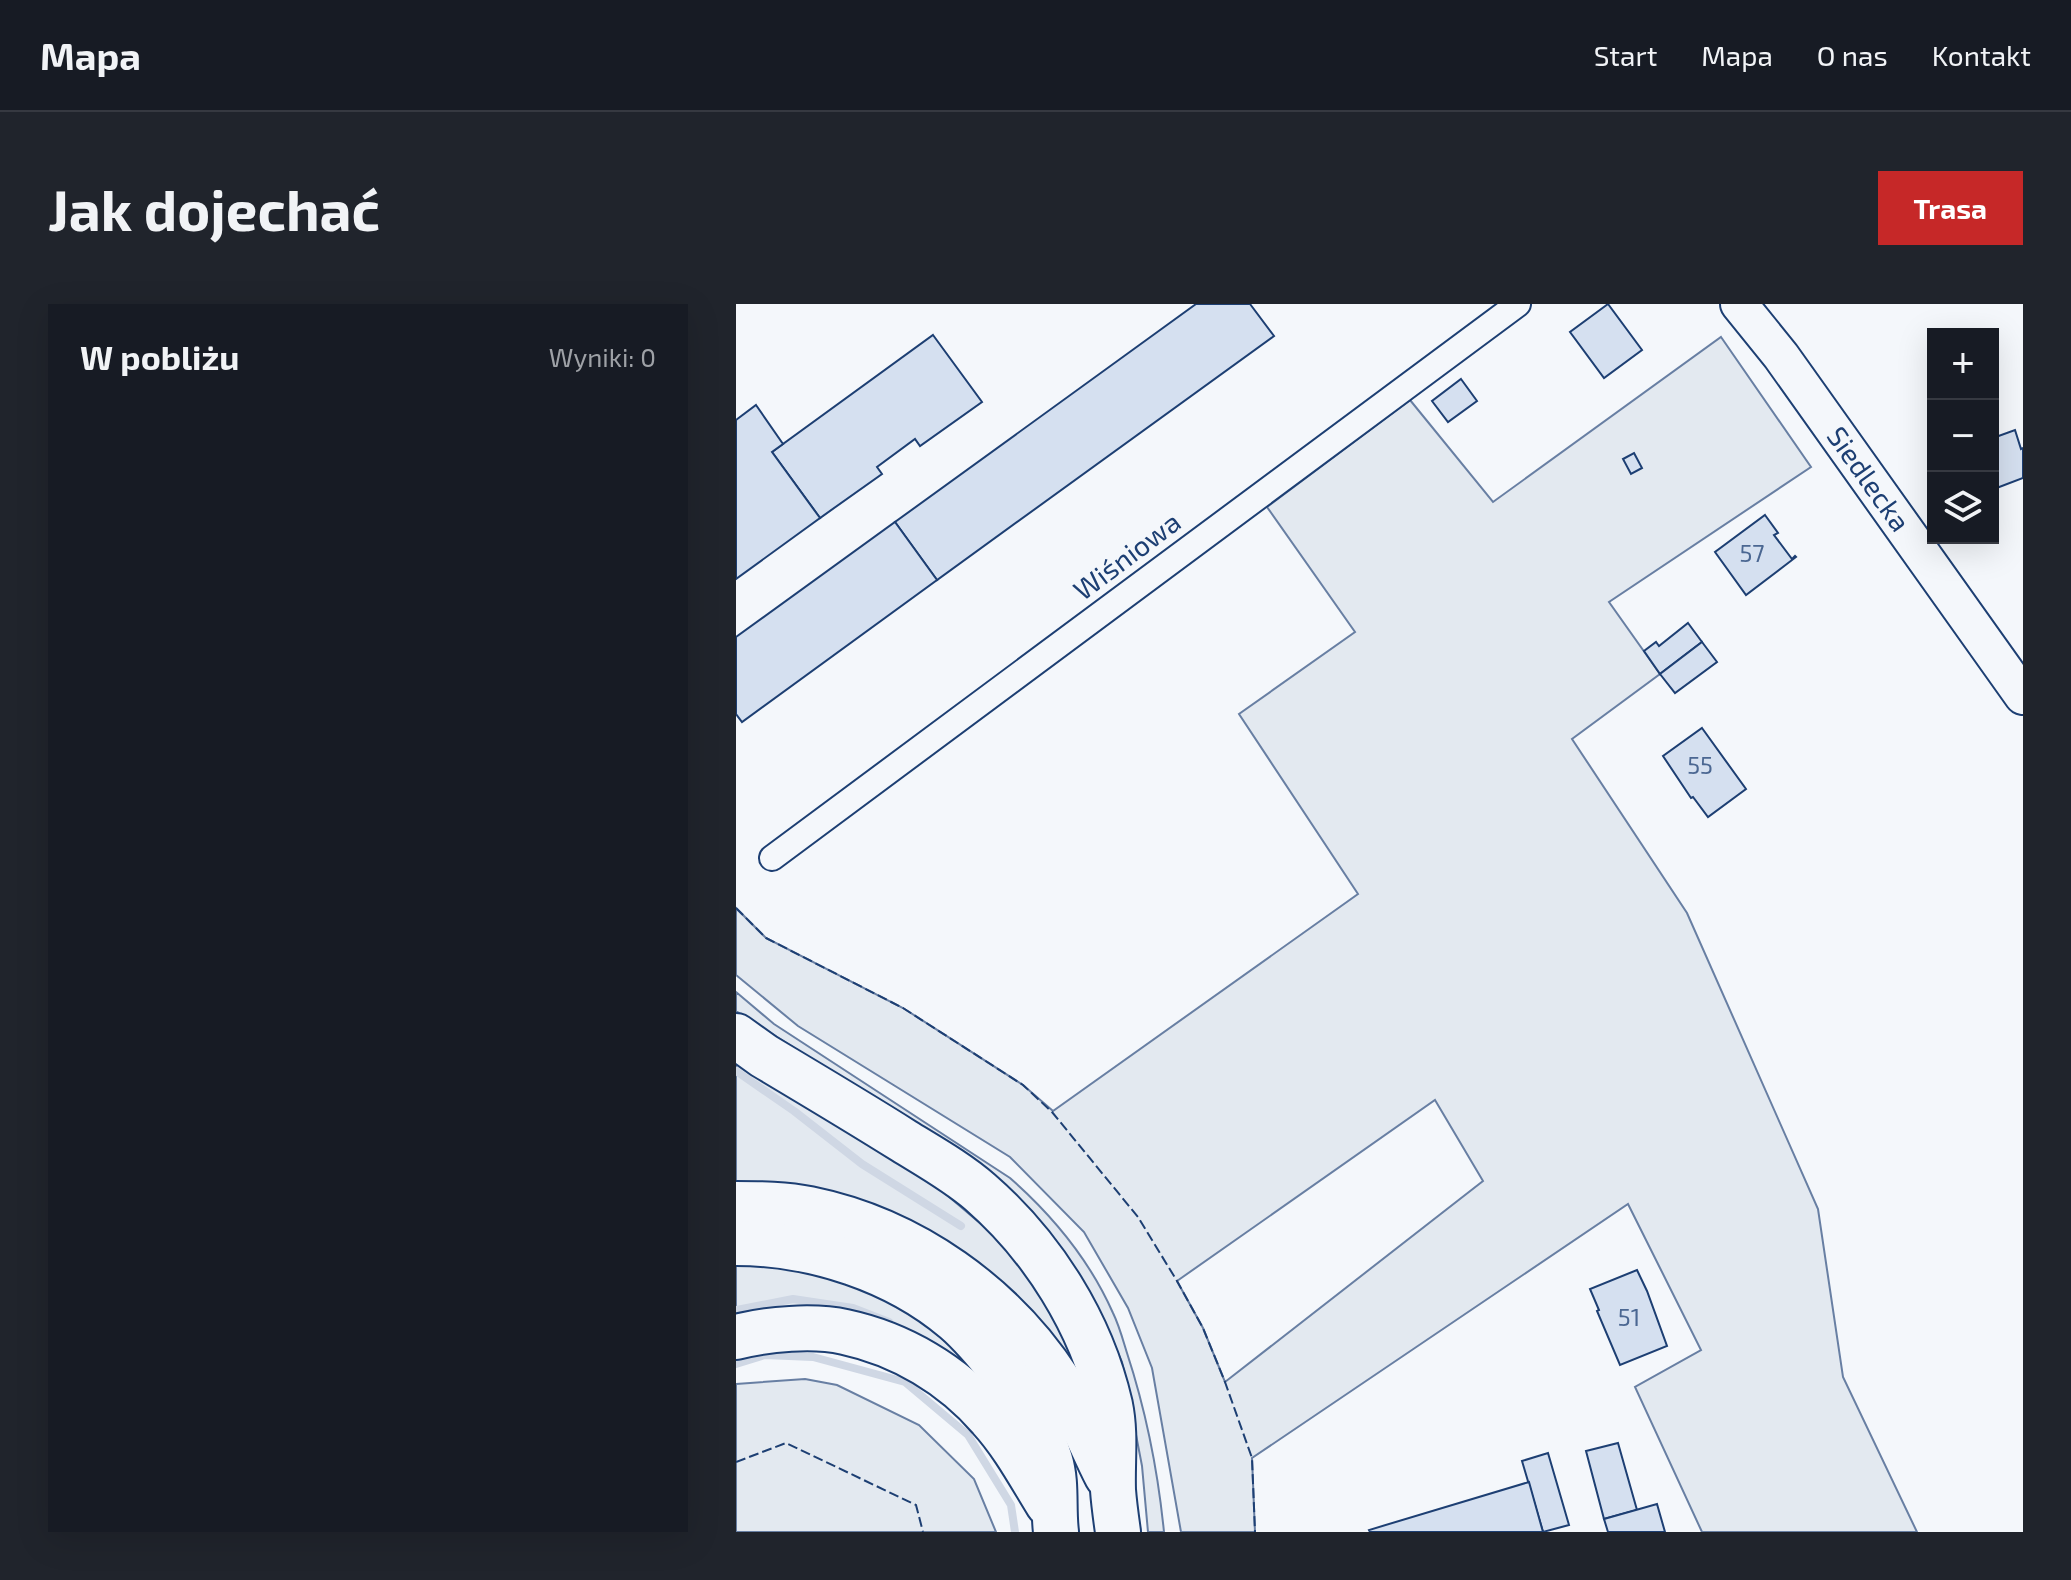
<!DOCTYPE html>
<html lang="pl">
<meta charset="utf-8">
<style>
:root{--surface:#171b24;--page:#20242c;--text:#f1f3f6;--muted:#9ea1a6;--line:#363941;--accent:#c62828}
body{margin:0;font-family:"Exo 2",sans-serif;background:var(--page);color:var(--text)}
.controls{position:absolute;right:24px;top:24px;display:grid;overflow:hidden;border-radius:0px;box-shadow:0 8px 32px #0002}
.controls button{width:72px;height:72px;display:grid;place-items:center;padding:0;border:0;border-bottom:2px solid var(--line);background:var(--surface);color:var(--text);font:40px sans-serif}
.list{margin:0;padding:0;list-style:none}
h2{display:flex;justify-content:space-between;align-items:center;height:104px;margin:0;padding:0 32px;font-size:34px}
h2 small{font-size:26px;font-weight:400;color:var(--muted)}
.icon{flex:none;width:44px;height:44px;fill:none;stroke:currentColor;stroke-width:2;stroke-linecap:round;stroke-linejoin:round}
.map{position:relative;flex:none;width:1287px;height:1228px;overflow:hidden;border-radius:0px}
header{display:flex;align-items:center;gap:48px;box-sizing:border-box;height:112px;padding:0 40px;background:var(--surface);border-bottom:2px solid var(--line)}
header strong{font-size:38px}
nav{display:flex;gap:44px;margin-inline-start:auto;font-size:28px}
.intro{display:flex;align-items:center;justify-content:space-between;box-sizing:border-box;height:192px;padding:0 48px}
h1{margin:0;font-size:56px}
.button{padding:20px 36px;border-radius:0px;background:var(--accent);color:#fff;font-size:28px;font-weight:700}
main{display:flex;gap:48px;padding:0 48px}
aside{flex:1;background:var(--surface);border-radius:0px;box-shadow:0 8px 32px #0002}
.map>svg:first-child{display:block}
.green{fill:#e3e9f0;stroke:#687fa3;stroke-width:2;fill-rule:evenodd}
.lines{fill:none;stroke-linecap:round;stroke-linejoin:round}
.stream{stroke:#cfd7e4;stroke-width:8}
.building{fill:#d5e0f0;stroke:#1d3f73;stroke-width:2}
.minor-casing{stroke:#1d3f73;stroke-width:28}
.secondary-casing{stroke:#1d3f73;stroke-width:40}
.motorway-casing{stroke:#1d3f73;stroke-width:48}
.minor{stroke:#f4f7fb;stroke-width:24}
.secondary{stroke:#f4f7fb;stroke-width:36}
.motorway{stroke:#f4f7fb;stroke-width:44}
.fence{stroke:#1d3f73;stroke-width:2;stroke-dasharray:10 4;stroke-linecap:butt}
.labels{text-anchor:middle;stroke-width:6;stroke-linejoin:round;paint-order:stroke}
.number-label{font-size:24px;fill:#4b6792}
.street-label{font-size:28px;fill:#1d3f73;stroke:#f4f7fb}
</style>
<header>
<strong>Mapa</strong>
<nav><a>Start</a><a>Mapa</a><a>O nas</a><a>Kontakt</a></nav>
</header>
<div class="intro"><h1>Jak dojechać</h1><a class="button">Trasa</a></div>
<main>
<aside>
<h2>W pobliżu<small>Wyniki: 0</small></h2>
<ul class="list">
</ul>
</aside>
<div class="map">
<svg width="1287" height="1228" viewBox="0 0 1287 1228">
<rect width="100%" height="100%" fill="#f4f7fb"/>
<g class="green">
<path d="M985 33 1075 163 873 298 924 370 836 435 951 609 1082 905 1107 1073 1181 1228H966L899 1083 965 1046 892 900 516 1154 519 1228H445L416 1064 392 1004 348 928 274 853 62 722 0 671V604L30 634 167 704 287 781 317 807 622 590 503 410 619 328 531 203 674 96 757 198ZM699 796 747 877 489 1078 467 1024 441 977Z"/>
<path d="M0 688 38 720 274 874C316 911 354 957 377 1009 383 1021 387 1036 391 1049 410 1107 422 1168 428 1228H412L406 1162 386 1058 364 1008 327 949 236 857 0 707Z"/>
<path d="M0 754 178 863 279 949 314 1001 354 1099 0 886Z"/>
<path d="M0 957 91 967 161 996 238 1062 237 1074 0 1018Z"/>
<path d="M69 1075 101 1081 183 1121 238 1175 260 1228H0V1080Z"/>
</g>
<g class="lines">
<g class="stream">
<path d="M0 767 58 807 126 860 225 922"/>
<path d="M0 1006 57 995 117 1004 153 1018"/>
<path d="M0 1060 29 1051 77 1053 169 1078 232 1131 275 1201 279 1228"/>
</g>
</g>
<g class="building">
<path d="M460 0H514L538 32 201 276 159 218Z"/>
<path d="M872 0 906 46 868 74 834 28Z"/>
<path d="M197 31 246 98 184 142 179 135 141 163 146 170 84 214 36 148Z"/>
<path d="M725 75 741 97 712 118 696 97Z"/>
<path d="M20 101 47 140 36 148 84 214 0 275V116Z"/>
<path d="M1279 126 1285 145 1287 144V174L1258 185 1257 134Z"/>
<path d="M898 149 906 164 895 170 887 155Z"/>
<path d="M1029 211 1042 229 1038 231 1056 255 1059 252 1060 253 1010 291 979 248Z"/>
<path d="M159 218 201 276 6 418 0 410V333Z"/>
<path d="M952 319 966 338 924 370 908 347 920 338 923 342Z"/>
<path d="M966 338 981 358 939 389 924 370Z"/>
<path d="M966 424 1010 485 972 513 957 493 955 494 927 452Z"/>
<path d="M901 966 911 987 931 1042 884 1061 861 1007 863 1006 854 985Z"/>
<path d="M882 1139 901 1206 868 1215 850 1147Z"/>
<path d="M812 1149 833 1221 807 1228 786 1157Z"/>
<path d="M793 1178 807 1228H634L633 1226Z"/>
<path d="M921 1200 929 1228H872L868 1215Z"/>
</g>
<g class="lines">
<defs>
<path id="minor" d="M36 554 782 0"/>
<g id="secondary">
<path id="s1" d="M1003 0 1045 52 1287 392"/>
</g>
<g id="motorway">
<path d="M0 732 28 752C75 780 122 808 168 837 194 853 221 868 244 888 307 943 355 1019 374 1101 380 1130 376 1157 377 1186 378 1200 380 1214 382 1228"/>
<path d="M0 900C24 900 50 900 73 905 176 926 268 992 324 1079 343 1108 355 1141 371 1172"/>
<path d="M0 939C77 939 160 966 219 1016 239 1033 256 1055 272 1075 290 1100 305 1126 314 1156 321 1179 317 1204 320 1228"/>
<path d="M0 1033C32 1025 77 1021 109 1028 165 1040 217 1071 254 1114 277 1139 294 1171 312 1200"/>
</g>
</defs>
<use href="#minor" class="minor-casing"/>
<use href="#secondary" class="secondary-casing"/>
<use href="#motorway" class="motorway-casing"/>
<use href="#minor" class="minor"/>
<use href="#secondary" class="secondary"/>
<use href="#motorway" class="motorway"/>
<g class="fence">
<path d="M0 604 30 634 167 704 287 781 316 808 402 913 441 977 467 1024 489 1078 516 1154 519 1228"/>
<path d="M0 1158 50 1139 180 1201 187 1228"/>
</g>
</g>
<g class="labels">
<g class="number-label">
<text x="1016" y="258">57</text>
<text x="964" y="470">55</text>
<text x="893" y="1022">51</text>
</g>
<g class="street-label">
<text dy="10" stroke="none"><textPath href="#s1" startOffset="218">Siedlecka</textPath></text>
<text transform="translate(391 252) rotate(-37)" y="10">Wiśniowa</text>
</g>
</g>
</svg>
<div class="controls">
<button>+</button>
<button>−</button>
<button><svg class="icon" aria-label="layers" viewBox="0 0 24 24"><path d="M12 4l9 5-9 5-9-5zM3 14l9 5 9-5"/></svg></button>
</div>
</div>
</main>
